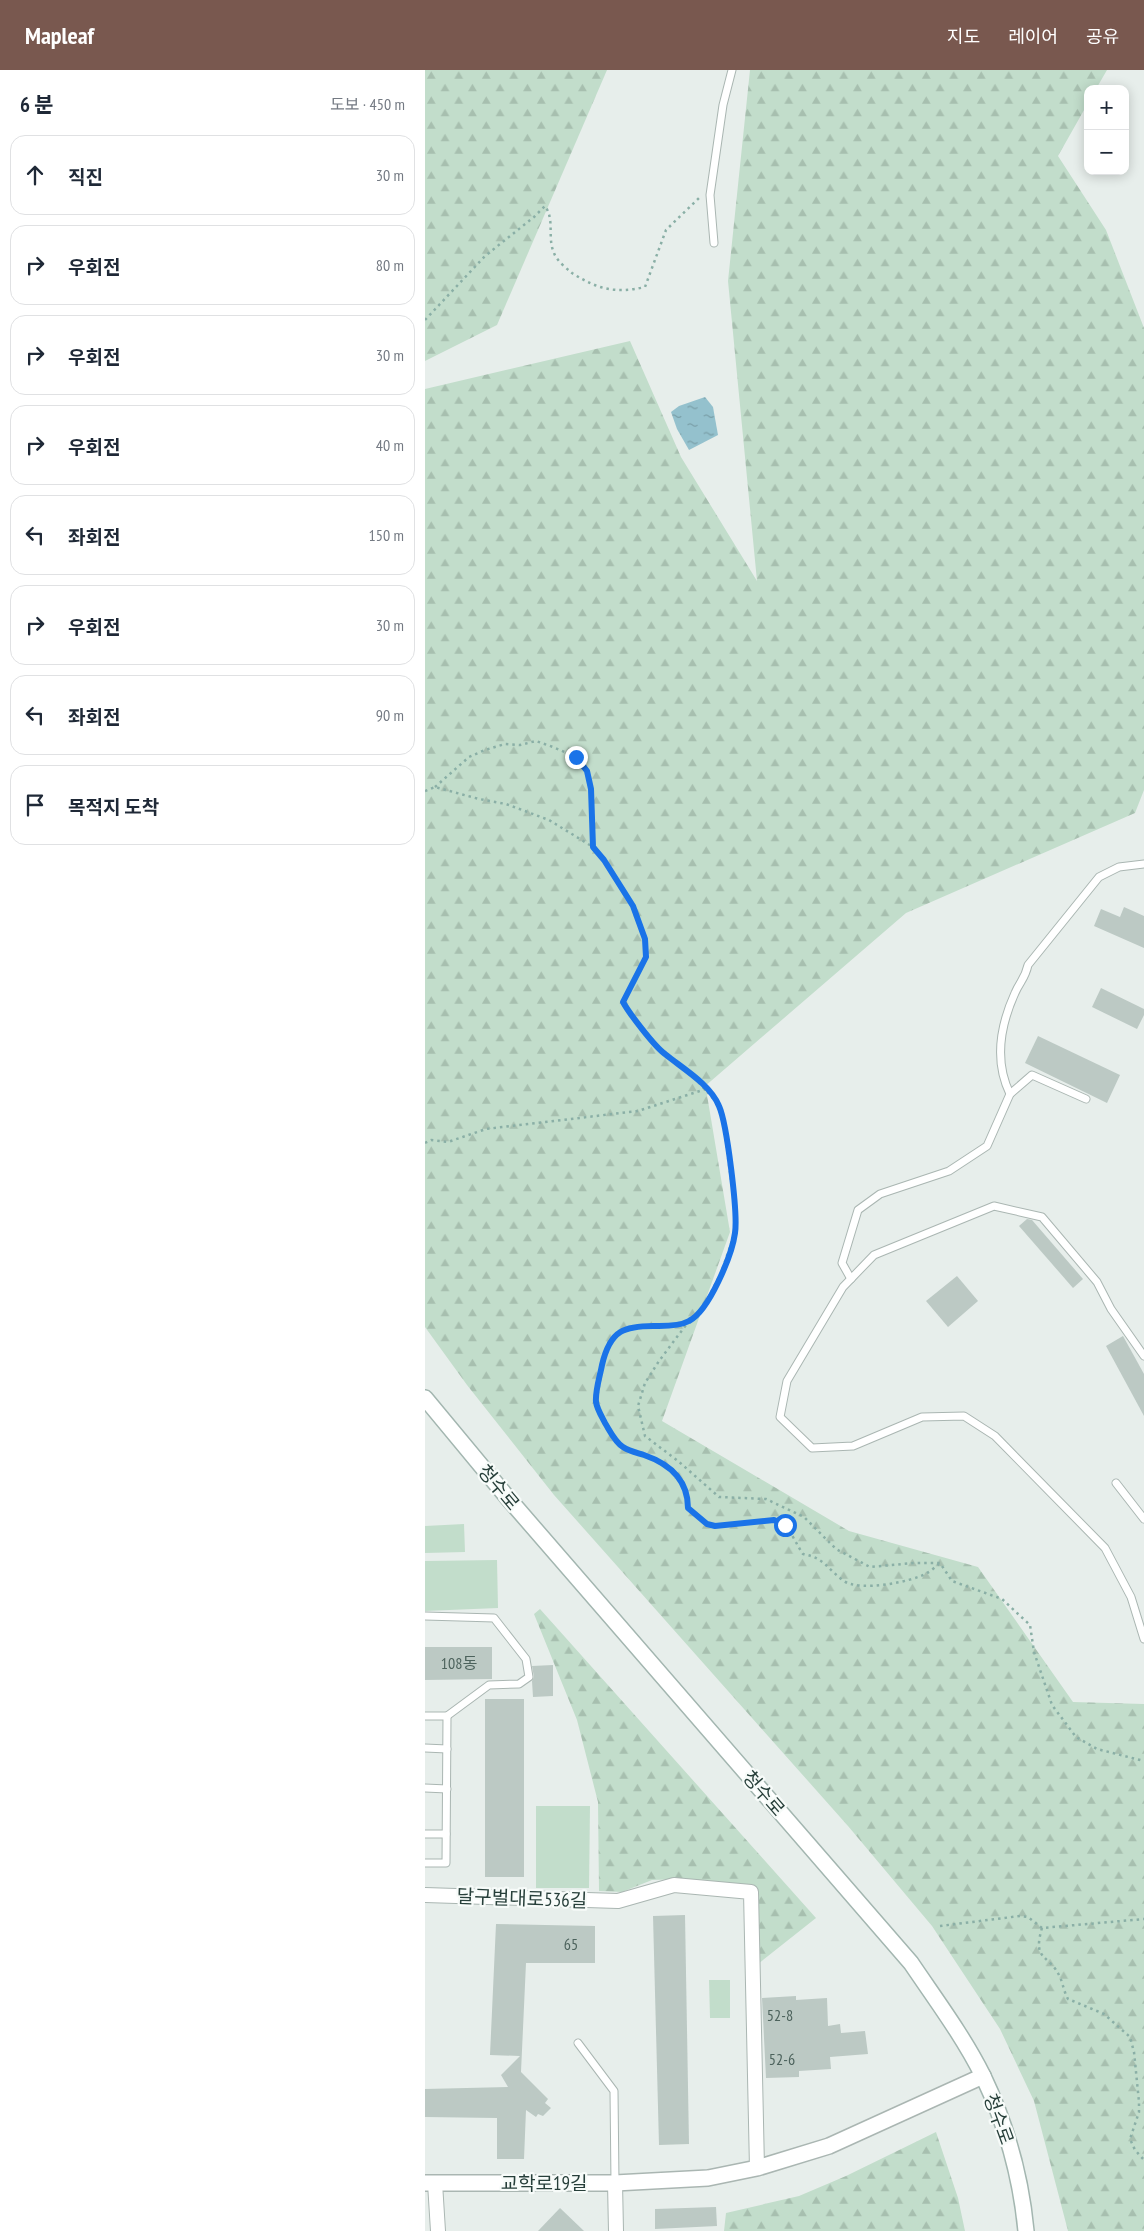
<!DOCTYPE html>
<html lang="ko">
<meta charset="utf-8">
<style>
:root{--surface:#fff;--page:#f2f2f3;--text:#1f2937;--muted:#747a83;--line:#e0e1e3;--accent:#79584f}
body{margin:0;font-family:"PT Sans Narrow","Noto Sans KR",sans-serif;background:var(--page);color:var(--text)}
.controls{position:absolute;right:15px;top:15px;display:grid;overflow:hidden;border-radius:10px;box-shadow:0 2px 12px #0003}
.controls button{width:45px;height:45px;display:grid;place-items:center;padding:0;border:0;border-bottom:1px solid var(--line);background:var(--surface);color:var(--text);font:25px sans-serif}
.stop{position:absolute;width:15px;height:15px;margin:-11px;border:4px solid #1a73e8;border-radius:50%;background:#fff}
.stop.end{background:#1a73e8;border-color:#fff;box-shadow:0 1px 5px #0008}
.list{margin:0;padding:0;list-style:none}
h2{display:flex;justify-content:space-between;align-items:center;height:65px;margin:0;padding:0 20px;font-size:21px}
h2 small{font-size:16px;font-weight:400;color:var(--muted)}
.list li{display:grid;grid-template-columns:32px 1fr auto;gap:15px;align-items:center;box-sizing:border-box;height:80px;margin:0 10px 10px;padding:0 10px;border:1px solid var(--line);border-radius:15px}
.list b{display:block;font-size:19px;white-space:nowrap}
.list em{font-size:16px;font-style:normal;color:var(--muted)}
.icon{flex:none;width:28px;height:28px;fill:none;stroke:currentColor;stroke-width:2;stroke-linecap:round;stroke-linejoin:round}
.map{position:relative;flex:none;width:719px;height:2161px;overflow:hidden}
header{display:flex;align-items:center;gap:30px;box-sizing:border-box;height:70px;padding:0 25px;background:var(--accent);color:#fff}
header strong{font-size:24px}
nav{display:flex;gap:28px;margin-inline-start:auto;font-size:18px}
main{display:flex}
aside{flex:1;background:var(--surface)}
.map>svg:first-child{display:block}
.forest{fill:url(#forest-firs)}
.pitch{fill:#c2ddcb}
.water{fill:url(#water-ripples)}
.building{fill:#bcc9c4}
.lines{fill:none;stroke-linecap:round;stroke-linejoin:round}
.service-casing{stroke:#aab6b2;stroke-width:9}
.minor-casing{stroke:#aab6b2;stroke-width:16}
.tertiary-casing{stroke:#aab6b2;stroke-width:18}
.secondary-casing{stroke:#a3b6b0;stroke-width:18}
.path{stroke:#8aafa6;stroke-width:2.5;stroke-dasharray:2.5 4;stroke-linecap:butt}
.service{stroke:#fff;stroke-width:7}
.minor{stroke:#fff;stroke-width:14}
.tertiary{stroke:#fff;stroke-width:15}
.secondary{stroke:#fff;stroke-width:15}
.route{stroke:#1a73e8;stroke-width:6}
.labels{text-anchor:middle;stroke-width:4.5;stroke-linejoin:round;paint-order:stroke}
.number-label{font-size:16px;fill:#4c625c}
.street-label{font-size:19px;fill:#273f3a;stroke:#f7fbf9}
</style>
<header>
<strong>Mapleaf</strong>
<nav><a>지도</a><a>레이어</a><a>공유</a></nav>
</header>
<main>
<aside>
<h2>6 분<small>도보 · 450 m</small></h2>
<ul class="list">
<li><svg class="icon" aria-label="ahead" viewBox="0 0 24 24"><path d="M12 20V5M6 11l6-6 6 6"/></svg><div><b>직진</b></div><em>30 m</em></li>
<li><svg class="icon" aria-label="right" viewBox="0 0 24 24"><path d="M7 20v-9h11M14 6l5 5-5 5"/></svg><div><b>우회전</b></div><em>80 m</em></li>
<li><svg class="icon" aria-label="right" viewBox="0 0 24 24"><path d="M7 20v-9h11M14 6l5 5-5 5"/></svg><div><b>우회전</b></div><em>30 m</em></li>
<li><svg class="icon" aria-label="right" viewBox="0 0 24 24"><path d="M7 20v-9h11M14 6l5 5-5 5"/></svg><div><b>우회전</b></div><em>40 m</em></li>
<li><svg class="icon" aria-label="left" viewBox="0 0 24 24"><path d="M17 20v-9H6M10 6l-5 5 5 5"/></svg><div><b>좌회전</b></div><em>150 m</em></li>
<li><svg class="icon" aria-label="right" viewBox="0 0 24 24"><path d="M7 20v-9h11M14 6l5 5-5 5"/></svg><div><b>우회전</b></div><em>30 m</em></li>
<li><svg class="icon" aria-label="left" viewBox="0 0 24 24"><path d="M17 20v-9H6M10 6l-5 5 5 5"/></svg><div><b>좌회전</b></div><em>90 m</em></li>
<li><svg class="icon" aria-label="arrive" viewBox="0 0 24 24"><path d="M6 21V4h12l-3 4 3 4H6"/></svg><div><b>목적지 도착</b></div></li>
</ul>
</aside>
<div class="map">
<svg width="719" height="2161" viewBox="0 0 719 2161">
<defs>
<pattern id="forest-firs" width="22" height="20" patternUnits="userSpaceOnUse" patternTransform="scale(1.25)"><rect width="22" height="20" fill="#c2ddcb"/><path d="M5 1l3.5 6h-7zM16 11l3.5 6h-7z" fill="#a7bfaf"/></pattern>
<pattern id="water-ripples" width="26" height="14" patternUnits="userSpaceOnUse" patternTransform="scale(1.25)"><rect width="26" height="14" fill="#94c1cd"/><path d="M2 4q2-2 4 0t4 0M15 11q2-2 4 0t4 0" fill="none" stroke="#799ea7"/></pattern>
</defs>
<rect width="100%" height="100%" fill="#e7eeeb"/>
<g class="forest">
<path d="M0 0H182L72 255 0 291Z"/>
<path d="M325 0H682L671 19H663V33L633 86 681 160 719 258V720L710 743 481 843 279 1017 281 1019 305 1162 237 1351 424 1461 553 1497 648 1632 719 1634V2161H643L609 2031 575 1959 507 1856 423 1756 129 1425 42 1315 0 1257V319L205 271 256 387 332 511 303 211Z"/>
<path d="M115 1539 391 1848 333 1894 329 1815 253 1809 227 1810 197 1822 174 1821 173 1732 152 1650 109 1544Z"/>
<path d="M511 2062 533 2128 540 2161H299L301 2143 374 2126 421 2106Z"/>
</g>
<g class="pitch">
<path d="M39 1454 40 1482 0 1483V1456Z"/>
<path d="M72 1490 73 1538 0 1541V1491Z"/>
<path d="M111 1736H165L164 1818H111Z"/>
<path d="M284 1910H305V1948H285Z"/>
</g>
<path class="water" d="M280 327 288 337 293 365 264 380 252 359 246 342 254 336Z"/>
<g class="building">
<path d="M699 837 719 846V878L669 856 676 839 695 847Z"/>
<path d="M676 918 719 939V945L712 959 667 937Z"/>
<path d="M613 966 695 1005 682 1033 600 993Z"/>
<path d="M602 1149 607 1150 658 1209 648 1218 594 1156Z"/>
<path d="M532 1206 553 1231 523 1257 501 1231Z"/>
<path d="M698 1266 719 1304V1346L681 1276Z"/>
<path d="M0 1577H67V1609L0 1610Z"/>
<path d="M128 1595V1626L108 1627 107 1611 109 1607 107 1596Z"/>
<rect x="60" y="1629" width="39" height="178"/>
<path d="M260 1845 264 2074 234 2075 228 1846Z"/>
<path d="M71 1854 170 1856V1893H101L96 2002 123 2029 120 2033 126 2038 118 2046 113 2044 111 2047 101 2040 99 2089H72V2048L0 2047V2019L83 2017 76 2005 95 1986 65 1985Z"/>
<path d="M371 1926V1930L402 1928 403 1956 415 1954 416 1963 440 1961 443 1984 405 1987 406 1999 374 2001V2007L341 2008 337 1928Z"/>
<path d="M291 2137 292 2156 230 2159V2139Z"/>
<path d="M135 2138 159 2161H113Z"/>
</g>
<g class="lines">
<defs>
<g id="service">
<path d="M289 173 285 125 298 35 307 0"/>
<path d="M585 1024C569 991 575 956 590 923 595 911 600 909 603 895L674 807 694 797 719 794"/>
<path d="M426 1209 417 1193 433 1140 455 1124 524 1101 562 1076 585 1024 607 1005 661 1029"/>
<path d="M719 1286 686 1239 672 1212 617 1147 569 1136 449 1185 418 1217 362 1311 355 1347 387 1378 428 1376 497 1347 539 1346 570 1366 680 1478 706 1527 719 1569"/>
<path d="M691 1413 719 1449"/>
<path d="M0 1546 69 1548 101 1589 104 1607 94 1614 64 1615 22 1646"/>
<path d="M0 1646H22L21 1793H0"/>
<path d="M0 1678 22 1679"/>
<path d="M0 1718 22 1719"/>
<path d="M0 1764H21"/>
<path d="M153 1973 189 2021 190 2113"/>
</g>
<g id="minor">
<path d="M0 1825 193 1831 249 1815 326 1822 332 2098"/>
<path d="M10 2113 13 2161"/>
<path d="M190 2113 191 2161"/>
</g>
<path id="tertiary" d="M0 2113H190L283 2108 332 2098 404 2076 558 2006"/>
<path id="secondary" d="M0 1328 82 1427 486 1893C511 1930 538 1966 558 2006 581 2054 596 2108 601 2161"/>
</defs>
<use href="#service" class="service-casing"/>
<use href="#minor" class="minor-casing"/>
<use href="#tertiary" class="tertiary-casing"/>
<use href="#secondary" class="secondary-casing"/>
<g class="path">
<path d="M0 250 60 186 109 147 120 136C130 150 122 167 129 183 132 191 141 198 147 203 172 219 190 224 220 217L241 160 275 127"/>
<path d="M10 717 44 687 60 680 80 674 95 675 111 671 128 677 151 687 162 701 168 741V777"/>
<path d="M0 721 10 717 54 729 81 734 124 750 168 777 179 790 208 836 220 869 221 887 198 932 205 946 214 953 238 983 266 1004 294 1035 298 1051 310 1139V1162L296 1203 277 1240 264 1251 234 1291 220 1313 213 1336 220 1366 253 1391 294 1427 341 1429 379 1447 411 1479 445 1497 489 1493H515L527 1511 577 1529 605 1555 609 1582 627 1635 651 1667 672 1679 719 1691"/>
<path d="M0 1073 6 1070 23 1072 61 1059 213 1041 281 1019"/>
<path d="M264 1251 245 1256 209 1258 193 1263 184 1271 180 1283 171 1333 187 1365 198 1377 221 1386 246 1398 254 1406 263 1426V1439C271 1444 278 1454 288 1456 305 1459 348 1444 360 1455 365 1460 373 1477 378 1484 400 1488 402 1499 419 1511 434 1522 487 1512 502 1503 506 1501 510 1497 514 1494"/>
<path d="M515 1856 595 1846 603 1847 617 1858 719 1849"/>
<path d="M617 1858C607 1892 624 1883 635 1907 638 1914 639 1922 643 1929L679 1944 705 1967 709 1982 714 2032V2042L705 2069 710 2080 719 2090"/>
</g>
<use href="#service" class="service"/>
<use href="#minor" class="minor"/>
<use href="#tertiary" class="tertiary"/>
<use href="#secondary" class="secondary"/>
</g>
<g class="lines">
<path class="route" d="M151 687 162 701 166 719 168 777 179 790 208 836 220 869 221 887 198 932C204 943 229 976 240 984 257 998 285 1014 294 1036 302 1054 313 1143 310 1163 307 1185 284 1241 264 1251 255 1256 243 1256 234 1256 199 1255 185 1260 177 1295 175 1306 170 1321 171 1332 172 1339 177 1347 180 1353 185 1361 190 1372 198 1377 204 1381 213 1383 219 1385 245 1394 263 1410 263 1438L282 1454 290 1456 349 1450 360 1455"/>
</g>
<g class="labels">
<g class="number-label">
<text x="34" y="1599">108동</text>
<text x="146" y="1880">65</text>
<text x="355" y="1951">52-8</text>
<text x="357" y="1995">52-6</text>
</g>
<g class="street-label">
<text transform="translate(74 1417) rotate(50)" y="7">청수로</text>
<text transform="translate(339 1723) rotate(49)" y="7">청수로</text>
<text transform="translate(97 1828) rotate(2)" y="7">달구벌대로536길</text>
<text transform="translate(574 2049) rotate(70)" y="7">청수로</text>
<text x="119" y="2120">교학로19길</text>
</g>
</g>
</svg>
<div class="controls">
<button>+</button>
<button>−</button>
</div>
<div class="stop" style="left:360px;top:1455px"></div>
<div class="stop end" style="left:151px;top:687px"></div>
</div>
</main>
